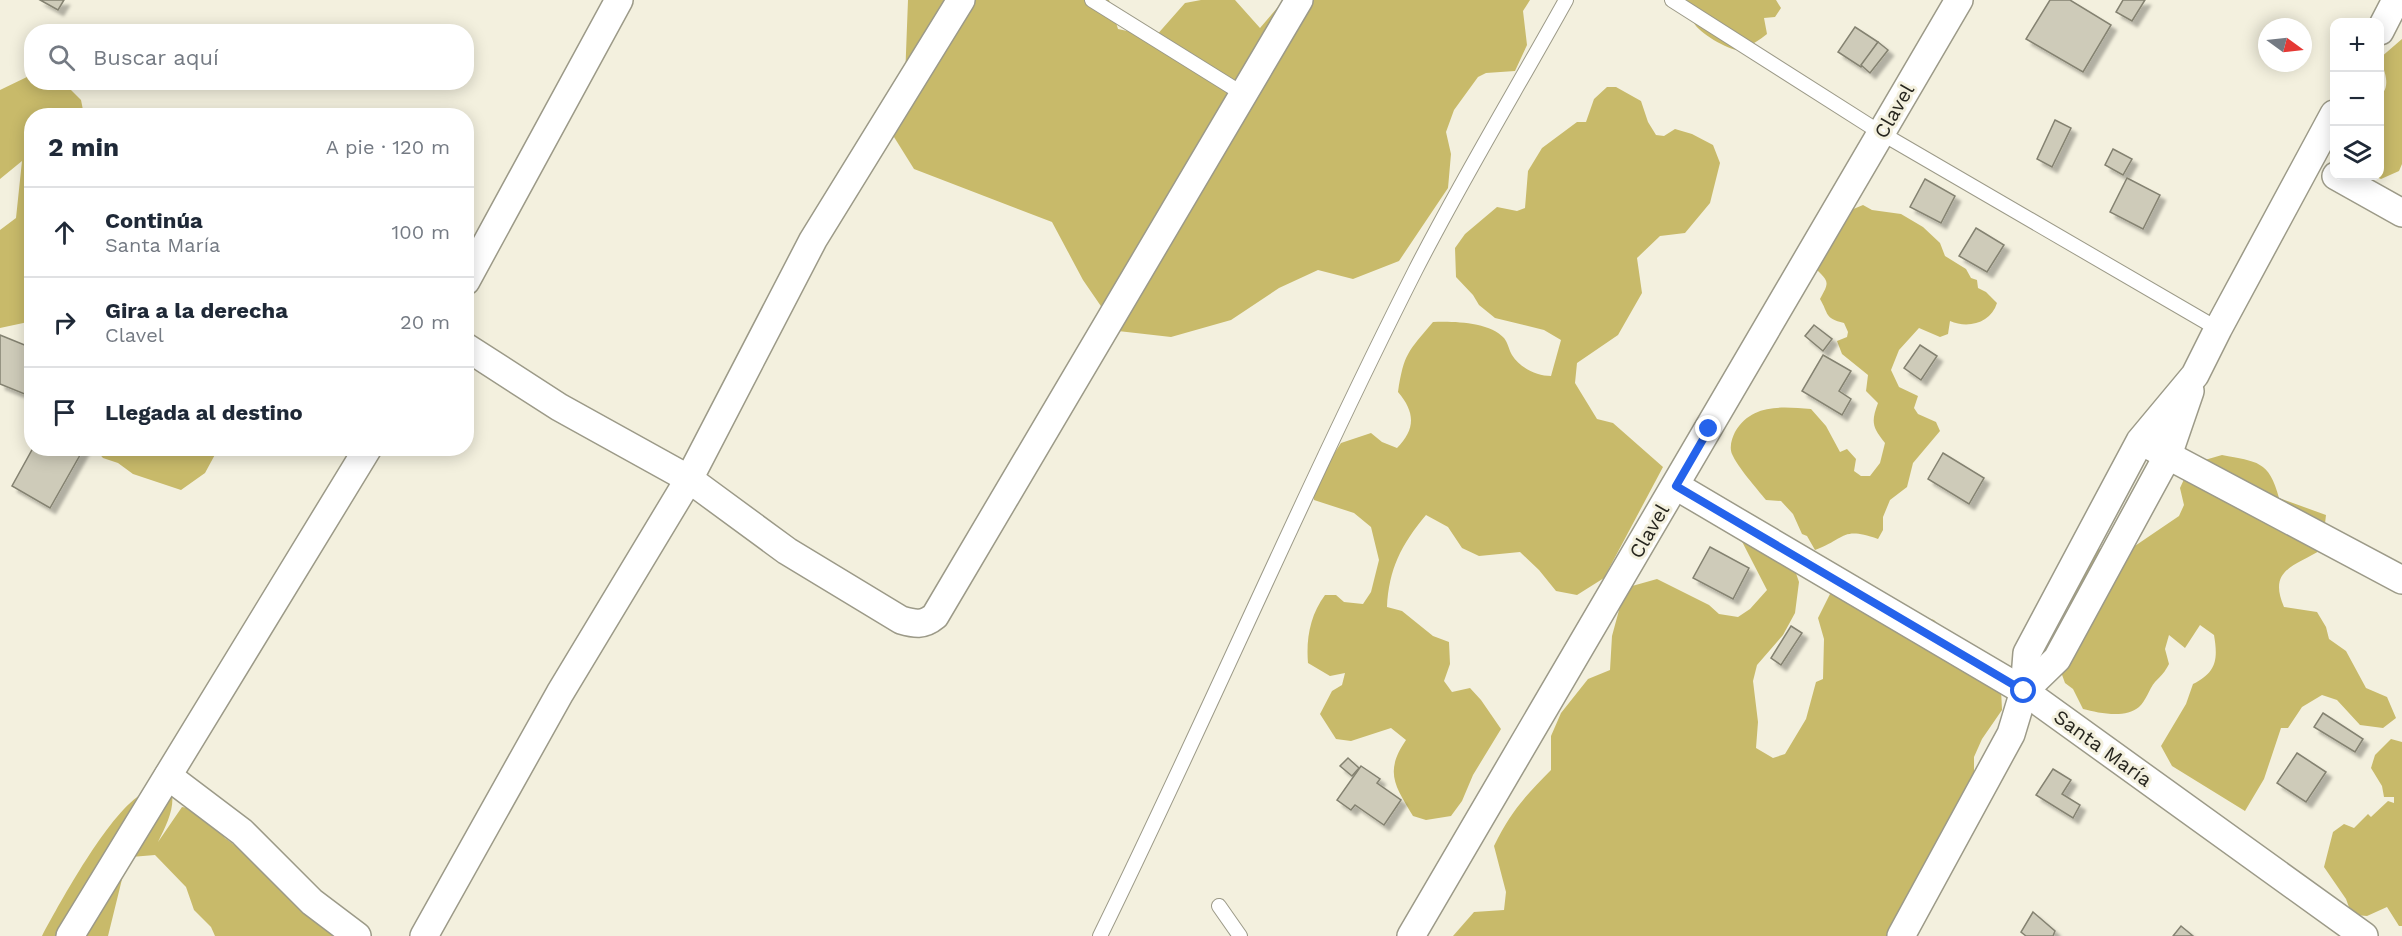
<!DOCTYPE html>
<html lang="es">
<meta charset="utf-8">
<style>
:root{--surface:#fff;--page:#f2f2f3;--text:#1f2937;--muted:#747a83;--line:#e0e1e3}
body{margin:0;font-family:"Work Sans",sans-serif;background:var(--page);color:var(--text)}
.controls{position:absolute;right:18px;top:18px;display:grid;overflow:hidden;border-radius:12px;box-shadow:0 3px 15px #0003}
.controls button{width:54px;height:54px;display:grid;place-items:center;padding:0;border:0;border-bottom:2px solid var(--line);background:var(--surface);color:var(--text);font:30px sans-serif}
.compass{position:absolute;left:2258px;top:18px;width:54px;height:54px;border-radius:50%;background:var(--surface);box-shadow:0 3px 15px #0003;rotate:105deg}
.stop{position:absolute;width:18px;height:18px;margin:-14px;border:4px solid #2563eb;border-radius:50%;background:#fff}
.stop.end{background:#2563eb;border-color:#fff;box-shadow:0 2px 6px #0008}
.list{margin:0;padding:0;list-style:none}
h2{display:flex;justify-content:space-between;align-items:center;height:78px;margin:0;padding:0 24px;font-size:26px}
h2 small{font-size:20px;font-weight:400;color:var(--muted)}
.list li{display:grid;grid-template-columns:39px 1fr auto;gap:18px;align-items:center;box-sizing:border-box;height:90px;padding:0 24px;border-top:2px solid var(--line)}
.list b{display:block;font-size:22px;white-space:nowrap}
.list p{margin:0;font-size:20px;white-space:nowrap;color:var(--muted)}
.list em{font-size:20px;font-style:normal;color:var(--muted)}
.icon{flex:none;width:33px;height:33px;fill:none;stroke:currentColor;stroke-width:2;stroke-linecap:round;stroke-linejoin:round}
.map{position:relative;flex:none;width:2402px;height:936px;overflow:hidden}
.search{position:absolute;background:var(--surface);box-shadow:0 3px 15px #0003;left:24px;top:24px;width:450px;height:66px;display:flex;align-items:center;gap:15px;box-sizing:border-box;padding:0 21px;border-radius:24px;color:var(--muted);font-size:22px}
.panel{position:absolute;background:var(--surface);box-shadow:0 3px 15px #0003;left:24px;top:108px;width:450px;height:348px;border-radius:24px}
.map>svg:first-child{display:block}
.forest{fill:#c8ba6a}
.building{fill:#cecbb9;stroke:#848271;stroke-width:1.5;filter:url(#shadow)}
.lines{fill:none;stroke-linecap:round;stroke-linejoin:round}
.service-casing{stroke:#9c9a88;stroke-width:16}
.minor-casing{stroke:#9c9a88;stroke-width:30}
.service{stroke:#fff;stroke-width:14}
.minor{stroke:#fff;stroke-width:27}
.route{stroke:#2563eb;stroke-width:8}
.labels{text-anchor:middle;stroke-width:6;stroke-linejoin:round;paint-order:stroke}
.street-label{font-size:20px;fill:#27261f;stroke:#f3f0de}
</style>
<div class="map">
<svg width="2402" height="936" viewBox="0 0 2402 936">
<defs>
<filter id="shadow"><feDropShadow dx="5.5" dy="5.5" stdDeviation="1.5" flood-color="#0004"/></filter>
</defs>
<rect width="100%" height="100%" fill="#f3f0de"/>
<g class="forest">
<path d="M908 0H1109L1118 29 1155 37 1185 3 1201 0H1235L1260 28 1284 0H1530L1523 11 1527 45 1515 71 1486 73 1478 77 1454 110 1446 132 1451 154 1448 188 1399 261 1353 279 1318 270 1279 288 1231 320 1171 337 1118 331 1083 280 1052 222 914 169 894 137 886 99 905 79Z"/>
<path d="M1670 0H1776L1781 8 1775 17 1764 18 1767 34C1761 39 1746 49 1738 50 1728 50 1698 32 1694 23L1695 17Z"/>
<path d="M2402 39V164L2399 171 2381 179 2374 176H2380V96C2392 86 2384 71 2380 58Z"/>
<path d="M29 76H31L32 82 64 83 81 100 84 115 32 116 31 302 25 313 28 322 0 328V230L16 218 22 161 0 179V90Z"/>
<path d="M1607 87H1616L1641 101 1648 122 1656 135 1664 136 1675 129 1692 134 1713 145 1720 163 1710 203 1685 233 1660 236 1637 258 1642 293 1618 335 1577 363 1575 383 1597 419 1613 423 1663 467 1604 578 1577 595 1556 591 1539 570 1520 552 1479 556 1462 548 1448 527 1426 515C1401 545 1389 569 1387 607L1402 611 1433 636 1449 642 1450 664 1444 681 1452 692 1470 688 1481 700 1501 729 1473 775 1462 801 1451 816 1426 820 1413 816C1395 786 1384 772 1406 740L1391 728 1351 741 1336 739 1320 714 1332 691 1342 685 1345 673 1330 676 1308 663C1306 639 1310 615 1325 595H1336L1344 602 1363 604 1371 592 1379 560 1371 527 1354 513 1314 500 1313 486 1341 443 1371 433 1382 442 1397 448C1415 430 1416 413 1398 392 1404 353 1408 352 1433 322 1452 321 1490 322 1504 338 1508 343 1509 350 1512 355 1520 368 1537 376 1551 376L1561 340 1544 330 1495 318 1479 305 1473 295 1456 277 1455 248 1465 234 1497 207 1517 211 1525 208 1528 171 1542 148 1577 122H1586L1594 99Z"/>
<path d="M1863 205 1872 210 1901 214 1923 227 1940 243 1945 256 1966 269 1971 278 1977 280 1978 288 1986 292 1997 303C1991 323 1968 329 1950 321L1948 334 1940 337 1919 328 1899 350 1891 370 1899 387 1918 396 1914 408 1918 414 1936 422 1940 431 1913 463 1907 487 1890 500 1883 517V530L1878 539C1841 526 1846 539 1815 550L1807 536 1802 534 1793 514 1781 501 1766 500C1757 489 1737 466 1732 454 1729 447 1732 438 1735 432 1752 403 1782 407 1811 409L1826 426 1840 452 1847 449 1856 459 1854 471 1861 476H1870L1880 463 1885 443C1872 427 1871 422 1878 403L1866 391 1868 375 1842 354 1837 341 1847 337 1848 332 1844 323C1824 318 1829 314 1820 299 1830 281 1829 282 1814 267L1851 210Z"/>
<path d="M95 449H218L205 473 181 490 133 474 118 463 103 458Z"/>
<path d="M2222 455C2257 462 2269 460 2279 498L2326 515 2322 549C2297 566 2267 568 2284 607L2317 612 2326 627 2329 639 2346 651 2366 688 2387 697 2396 718 2383 728 2360 725 2337 700 2322 695 2302 707 2288 728H2281L2264 779 2245 811 2172 766 2161 746 2186 704 2193 684C2217 672 2218 659 2214 635L2200 625 2185 648 2169 635 2165 649 2169 664C2165 672 2161 676 2155 682 2149 689 2146 701 2139 707 2125 719 2099 713 2083 709L2073 689 2065 683 2061 672 2071 596 2085 561 2102 547 2126 552 2179 516 2184 505 2180 488 2191 464Z"/>
<path d="M1734 526 1786 544 1799 582 1795 613 1783 635 1757 665 1753 681 1758 722 1756 748 1773 758 1785 754 1806 719 1816 682 1823 679 1824 639 1818 618 1830 594H1851L1934 620 2001 689 2002 710 1982 739 1974 757V773L1939 836 1892 936H1453L1474 912 1504 910 1506 892 1494 846C1510 813 1525 796 1551 770V736L1561 713 1588 679 1610 670 1612 636 1625 588 1657 579 1709 605 1719 614 1738 617 1750 609 1767 590Z"/>
<path d="M2391 739 2402 742V926H2399L2387 907 2367 916 2355 915 2350 910 2346 899 2324 867 2333 832 2344 824 2354 828 2368 814 2371 817 2388 801 2394 803V797H2384L2382 786 2371 768 2375 755Z"/>
<path d="M171 787C176 807 167 824 158 842L182 807 194 809 212 822 225 838 244 852 342 936H215L211 927 194 910 186 887 155 855 131 857 125 867 108 936H42C62 899 107 817 140 795 149 789 160 789 171 787Z"/>
</g>
<g class="building">
<path d="M40 0H64L58 10Z"/>
<path d="M2050 0H2070L2111 25 2083 72 2026 39Z"/>
<path d="M2123 0H2145L2132 21 2116 12Z"/>
<path d="M1855 27 1878 42 1861 67 1838 52Z"/>
<path d="M1878 42 1888 50 1870 73 1861 65Z"/>
<path d="M2055 120 2071 128 2052 167 2037 159Z"/>
<path d="M2113 149 2132 159 2123 175 2105 165Z"/>
<path d="M2127 178 2160 195 2143 229 2110 212Z"/>
<path d="M1925 179 1955 196 1941 223 1910 207Z"/>
<path d="M1976 228 2004 245 1987 272 1959 256Z"/>
<path d="M1814 325 1832 339 1823 351 1805 336Z"/>
<path d="M0 335 32 348V397L0 384Z"/>
<path d="M1920 345 1937 356 1921 380 1904 368Z"/>
<path d="M1823 355 1851 371 1839 391 1851 399 1842 415 1802 391Z"/>
<path d="M33 448H84L50 508 12 486Z"/>
<path d="M1943 453 1984 478 1969 504 1928 479Z"/>
<path d="M1710 547 1749 568 1733 599 1693 578Z"/>
<path d="M1791 626 1802 633 1781 665 1771 658Z"/>
<path d="M2323 713 2363 739 2355 752 2314 727Z"/>
<path d="M2297 753 2326 772 2306 802 2277 783Z"/>
<path d="M1348 758 1359 768 1352 776 1340 766Z"/>
<path d="M1361 766 1380 779 1377 783 1401 800 1384 825 1355 805 1351 810 1337 800Z"/>
<path d="M2053 769 2071 780 2062 794 2080 805 2073 818 2036 795Z"/>
<path d="M2033 912 2055 931 2053 936H2026L2021 932Z"/>
<path d="M2181 926 2193 936H2173Z"/>
</g>
<g class="lines">
<defs>
<g id="service">
<path d="M1092 0 1243 94"/>
<path d="M1672 0 1881 133 2218 329"/>
<path d="M1219 906 1240 936"/>
<path d="M1100 936C1208 716 1304 490 1415 271 1462 179 1516 90 1566 0"/>
</g>
<g id="minor">
<path d="M961 0 813 240 689 479 787 551 901 620C915 624 923 626 935 616L1299 0"/>
<path d="M2380 31 2396 0"/>
<path d="M2336 176 2402 213"/>
<path d="M466 281 619 0"/>
<path d="M2152 447 2402 580"/>
<path d="M1676 486 2024 691 2364 936"/>
<path d="M2024 691 2057 659 2168 455 2190 391"/>
<path d="M168 776 242 832 312 902 357 936"/>
<path d="M70 936 368 448"/>
<path d="M424 936 560 693 689 479 559 407 466 347"/>
<path d="M1411 936 1959 0"/>
<path d="M1901 936 2011 734 2024 691 2027 653 2140 441 2195 375 2218 329 2334 114"/>
</g>
</defs>
<use href="#service" class="service-casing"/>
<use href="#minor" class="minor-casing"/>
<use href="#service" class="service"/>
<use href="#minor" class="minor"/>
</g>
<g class="lines">
<path class="route" d="M1709 429 1676 486 2024 691"/>
</g>
<g class="labels">
<g class="street-label">
<text transform="translate(1894 111) rotate(-60)" y="7">Clavel</text>
<text transform="translate(1649 531) rotate(-60)" y="7">Clavel</text>
<text transform="translate(2103 748) rotate(36)" y="7">Santa María</text>
</g>
</g>
</svg>
<div class="controls">
<button>+</button>
<button>−</button>
<button><svg class="icon" aria-label="layers" viewBox="0 0 24 24"><path d="M12 4l9 5-9 5-9-5zM3 14l9 5 9-5"/></svg></button>
</div>
<svg class="compass" viewBox="-18 -18 36 36"><path d="M0-13l5 13h-10z" fill="#e53935"/><path d="M0 13l5-13h-10z" fill="#747a83"/></svg>
<div class="stop" style="left:2024px;top:691px"></div>
<div class="stop end" style="left:1709px;top:429px"></div>
<div class="search"><svg class="icon" aria-label="search" viewBox="0 0 24 24"><circle cx="10" cy="10" r="6"/><path d="M15 15l6 6"/></svg>Buscar aquí</div>
<section class="panel">
<h2>2 min<small>A pie · 120 m</small></h2>
<ul class="list">
<li><svg class="icon" aria-label="ahead" viewBox="0 0 24 24"><path d="M12 20V5M6 11l6-6 6 6"/></svg><div><b>Continúa</b><p>Santa María</p></div><em>100 m</em></li>
<li><svg class="icon" aria-label="right" viewBox="0 0 24 24"><path d="M7 20v-9h11M14 6l5 5-5 5"/></svg><div><b>Gira a la derecha</b><p>Clavel</p></div><em>20 m</em></li>
<li><svg class="icon" aria-label="arrive" viewBox="0 0 24 24"><path d="M6 21V4h12l-3 4 3 4H6"/></svg><div><b>Llegada al destino</b></div></li>
</ul>
</section>
</div>
